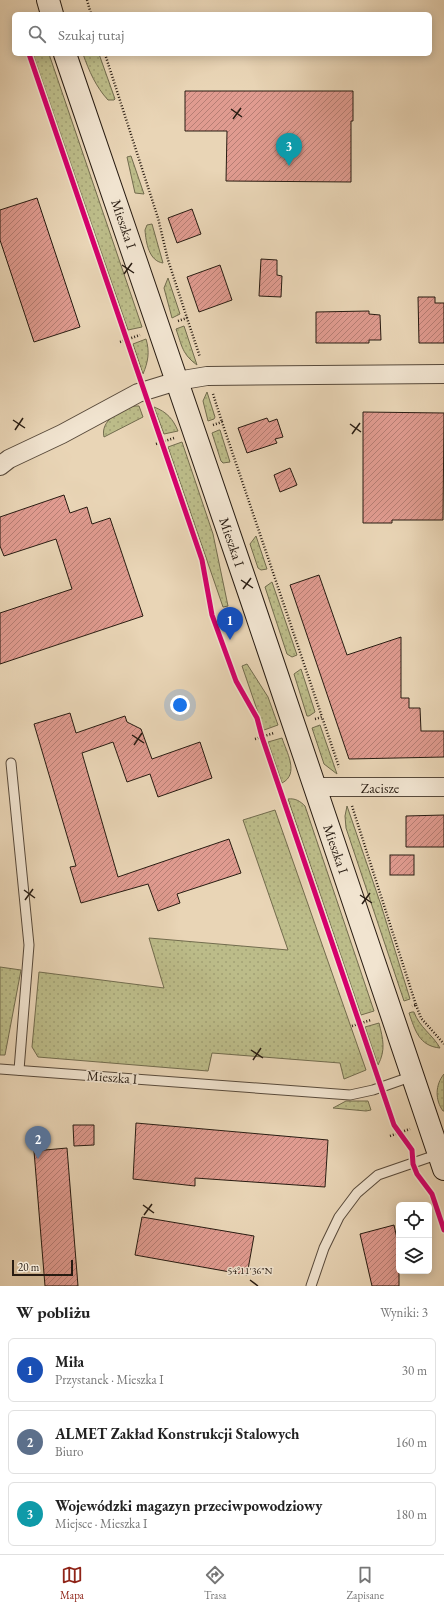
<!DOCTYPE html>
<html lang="pl">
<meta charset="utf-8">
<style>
:root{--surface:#fff;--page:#f6f6f6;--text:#222;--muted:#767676;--line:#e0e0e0;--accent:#8f2418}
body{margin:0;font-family:"EB Garamond",serif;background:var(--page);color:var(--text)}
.controls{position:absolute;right:12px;bottom:12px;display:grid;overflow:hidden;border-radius:6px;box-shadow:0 2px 10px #0003}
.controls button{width:36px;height:36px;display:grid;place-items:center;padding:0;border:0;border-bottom:1px solid var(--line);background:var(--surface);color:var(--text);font:20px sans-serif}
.scale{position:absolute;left:12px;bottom:10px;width:61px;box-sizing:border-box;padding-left:4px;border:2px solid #281c12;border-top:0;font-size:11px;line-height:14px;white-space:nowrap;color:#281c12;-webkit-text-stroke:3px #f1e4d0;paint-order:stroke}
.you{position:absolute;left:180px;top:705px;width:14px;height:14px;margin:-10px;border:3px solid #fff;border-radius:50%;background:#1a73e8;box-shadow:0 0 0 6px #1a73e833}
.badge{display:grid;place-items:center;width:26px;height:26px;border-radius:50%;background:var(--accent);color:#fff;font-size:13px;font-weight:700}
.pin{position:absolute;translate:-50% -33px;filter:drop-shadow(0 1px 2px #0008)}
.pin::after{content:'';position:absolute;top:21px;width:14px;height:12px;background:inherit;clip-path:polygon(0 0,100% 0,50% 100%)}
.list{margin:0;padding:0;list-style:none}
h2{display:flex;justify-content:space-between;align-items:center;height:52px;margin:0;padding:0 16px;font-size:17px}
h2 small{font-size:13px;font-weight:400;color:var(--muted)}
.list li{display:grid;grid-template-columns:26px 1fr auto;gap:12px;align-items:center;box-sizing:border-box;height:64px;margin:0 8px 8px;padding:0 8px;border:1px solid var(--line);border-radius:6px}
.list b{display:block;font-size:15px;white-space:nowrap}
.list p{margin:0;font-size:13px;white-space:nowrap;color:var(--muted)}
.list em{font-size:13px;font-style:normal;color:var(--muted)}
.icon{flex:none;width:22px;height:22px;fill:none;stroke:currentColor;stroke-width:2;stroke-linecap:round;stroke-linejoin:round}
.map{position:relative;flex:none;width:444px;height:1286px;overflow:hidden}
.search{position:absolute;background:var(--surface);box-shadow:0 2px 10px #0003;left:12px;right:12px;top:12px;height:44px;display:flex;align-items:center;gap:10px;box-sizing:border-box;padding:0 14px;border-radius:6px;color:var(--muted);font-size:15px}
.sheet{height:268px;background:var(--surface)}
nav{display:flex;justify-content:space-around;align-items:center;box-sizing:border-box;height:56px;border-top:1px solid var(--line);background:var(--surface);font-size:11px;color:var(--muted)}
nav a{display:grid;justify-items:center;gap:2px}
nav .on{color:var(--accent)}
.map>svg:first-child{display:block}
.grass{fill:url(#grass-dots);stroke:#726c4e}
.building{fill:url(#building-hatch);stroke:#281c12}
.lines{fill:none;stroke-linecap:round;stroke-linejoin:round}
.lane-casing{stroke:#584a3b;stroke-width:11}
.street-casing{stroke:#584a3b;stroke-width:20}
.secondary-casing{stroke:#281c12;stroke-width:24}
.path{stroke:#281c12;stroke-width:2.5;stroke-dasharray:1 2;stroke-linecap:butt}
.lane{stroke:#f1e4d0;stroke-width:9}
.street{stroke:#f1e4d0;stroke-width:18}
.secondary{stroke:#f1e4d0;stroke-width:22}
.cycleway-casing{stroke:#f1e4d0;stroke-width:8}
.cycleway{stroke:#d6006c;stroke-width:5}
.ticks{fill:none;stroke:#281c12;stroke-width:1.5}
.labels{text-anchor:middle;stroke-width:3;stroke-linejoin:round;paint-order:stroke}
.street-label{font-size:14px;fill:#281c12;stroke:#f1e4d0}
.ticks-label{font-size:10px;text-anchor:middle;fill:#281c12;stroke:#f1e4d0;stroke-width:3;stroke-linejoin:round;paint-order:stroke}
</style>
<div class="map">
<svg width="444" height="1286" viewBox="0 0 444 1286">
<defs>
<pattern id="grass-dots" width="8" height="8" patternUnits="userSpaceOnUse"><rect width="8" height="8" fill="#bcbc89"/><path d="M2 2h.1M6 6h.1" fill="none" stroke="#a2a175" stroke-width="1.8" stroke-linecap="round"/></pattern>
<pattern id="building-hatch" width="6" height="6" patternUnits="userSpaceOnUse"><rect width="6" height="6" fill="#e09b90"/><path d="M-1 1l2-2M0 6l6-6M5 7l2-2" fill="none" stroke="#b67e74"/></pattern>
</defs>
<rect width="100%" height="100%" fill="#e9d5b6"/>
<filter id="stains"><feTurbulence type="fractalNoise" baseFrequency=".005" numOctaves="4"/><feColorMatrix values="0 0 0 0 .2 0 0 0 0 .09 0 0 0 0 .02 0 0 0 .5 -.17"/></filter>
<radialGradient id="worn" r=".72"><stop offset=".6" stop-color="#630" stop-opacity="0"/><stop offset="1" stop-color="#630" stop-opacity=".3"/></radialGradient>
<g class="grass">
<path d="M33 54H49L142 327 128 330Z"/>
<path d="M83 54H99L115 99 114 100H108C96 87 89 71 83 54Z"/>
<path d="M131 156 144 194 135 193 127 157Z"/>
<path d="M152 224 163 263C149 261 146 243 145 230L147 225Z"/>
<path d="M168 278 180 314 172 318 164 288Z"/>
<path d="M184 326 197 365C182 354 182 346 176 329Z"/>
<path d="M146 339C150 352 148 362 143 374L133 344Z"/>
<path d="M207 392 215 417 214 419 208 421 203 401Z"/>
<path d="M134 406H139L143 417 104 437C100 420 120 411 134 406Z"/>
<path d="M154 407C167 412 173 419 178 431L164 434Z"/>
<path d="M219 430H220L230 462 223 463 221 461 212 433Z"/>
<path d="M182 442 213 534 228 606 223 607 168 447Z"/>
<path d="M256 536 267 569 261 570 258 568 250 544Z"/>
<path d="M272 582 297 655 292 657 287 654 265 587Z"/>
<path d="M247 664 268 697 278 725 264 730 242 666Z"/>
<path d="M301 669 315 712 309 716H307L294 674Z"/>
<path d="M320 725 337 774 324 764 312 728Z"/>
<path d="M282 738C286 751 300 774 282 783L268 742Z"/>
<path d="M288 799C295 798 300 801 305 806L374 1011 361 1015Z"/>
<path d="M347 806 381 905 410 999 404 1001 346 828 345 816Z"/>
<path d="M275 810 366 1070 344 1079 340 1063 212 1053 208 1071 38 1057 32 1047 39 972 164 988 149 938 288 950 243 820Z"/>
<path d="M0 967 21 970 5 1055H0Z"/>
<path d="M412 1012H414C419 1027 433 1035 440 1048 419 1046 415 1030 409 1013Z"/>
<path d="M379 1023C383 1039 386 1050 378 1065L365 1027Z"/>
<path d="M444 1074V1111H443C435 1100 435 1085 444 1074Z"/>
<path d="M346 1101H368L371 1110 366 1111 333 1108Z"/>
</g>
<g class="building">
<path d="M185 91H353V121H351V182L226 181 227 131H185Z"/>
<path d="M37 198 80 327 34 342 0 240V210Z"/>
<path d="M192 209 201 234 177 243 168 218Z"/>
<path d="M261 259 277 260V275L282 276 281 297 259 296Z"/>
<path d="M220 265 232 300 199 312 187 277Z"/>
<path d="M418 297H435V303H444V343H419Z"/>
<path d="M369 311V314L380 315 381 340H369V343H316V312Z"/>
<path d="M363 412 444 413 443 520H392V523H363Z"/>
<path d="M267 418 269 422 277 419 283 437 275 439 277 443 247 453 238 428Z"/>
<path d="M290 468 297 485 280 492 274 475Z"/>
<path d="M64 495 70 513 87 507 92 524 110 518 143 616 0 664V613L72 589 56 539 4 556 0 546V517Z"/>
<path d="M319 575 347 655 401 637V698H409V708H420L421 731H444V757L349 759 290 585Z"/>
<path d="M70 713 76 733 125 716 127 722 141 729 152 759 200 742 212 778 158 797 150 774 127 782 113 742 82 753 118 877 229 839 241 873 177 894 180 903 158 911 148 884 81 903 70 867 76 866 34 724Z"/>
<path d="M444 815V847H406V816Z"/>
<rect x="390" y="855" width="24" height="20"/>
<path d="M136 1123 328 1140 325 1187 195 1178V1186L133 1179Z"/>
<path d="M73 1125H94V1145L74 1146Z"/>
<path d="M67 1148 78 1286H45L34 1151Z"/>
<path d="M142 1217 254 1236 247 1275 135 1255Z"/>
<path d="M394 1225 399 1248V1286H372L360 1234Z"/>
</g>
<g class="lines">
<defs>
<g id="lane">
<path d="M11 763 29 945 19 1070"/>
<path d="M0 1069 350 1095 373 1090 413 1076"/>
<path d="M311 1286 324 1248 339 1217 357 1193 378 1175 439 1154"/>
</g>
<g id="street">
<path d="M0 466 9 459 62 434 138 393 177 381 207 376 444 374"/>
<path d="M315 787H444"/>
</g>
<g id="secondary">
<path d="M48 0 52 14"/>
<path d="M65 54 252 601 444 1169"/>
</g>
</defs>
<use href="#lane" class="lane-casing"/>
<use href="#street" class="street-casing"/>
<use href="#secondary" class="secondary-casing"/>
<g class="path">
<path d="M87 0 91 14"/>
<path d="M105 54 158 218 168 260 187 318"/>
<path d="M178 321 187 318 200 357"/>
<path d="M120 342 140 335"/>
<path d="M213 394 222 422"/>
<path d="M213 425 222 422 322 717"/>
<path d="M156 444 174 438"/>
<path d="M315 719 322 717 339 767"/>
<path d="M255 739 274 733"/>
<path d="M352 806 416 1005 412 1006"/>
<path d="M416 1005 421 1018 444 1044"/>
<path d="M352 1026 371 1020"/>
<path d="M390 1136 410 1129"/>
</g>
<use href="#lane" class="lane"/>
<use href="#street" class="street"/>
<use href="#secondary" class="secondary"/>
<defs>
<path id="cycleway" d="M29 54 202 560 212 615 236 681 257 718 262 737 394 1125 412 1150 413 1164 417 1174 432 1194 444 1230"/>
</defs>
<use href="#cycleway" class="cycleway-casing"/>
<use href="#cycleway" class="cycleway"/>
</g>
<path class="ticks" d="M231 109 242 117M233 119 241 108M122 265 134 273M124 274 132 263M13 420 25 428M350 424 361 432M15 430 23 418M352 434 360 423M241 580 253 588M243 589 251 578M132 735 144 743M134 745 142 733M24 890 35 898M360 895 372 903M25 900 33 889M362 904 370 893M251 1050 263 1058M253 1060 261 1048M143 1205 154 1213M144 1215 152 1204M250 1280 258 1286"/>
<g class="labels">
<g class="street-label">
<text transform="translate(124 224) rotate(71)" y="5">Mieszka I</text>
<text transform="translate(232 542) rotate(71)" y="5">Mieszka I</text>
<text x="380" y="793">Zacisze</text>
<text transform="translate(336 849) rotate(71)" y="5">Mieszka I</text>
<text transform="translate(112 1077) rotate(4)" y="5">Mieszka I</text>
</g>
</g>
<g class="ticks-label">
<text x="250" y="1274">54°11'36"N</text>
</g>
<rect width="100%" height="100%" filter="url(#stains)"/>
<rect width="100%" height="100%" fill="url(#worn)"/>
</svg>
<div class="controls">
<button><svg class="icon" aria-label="locate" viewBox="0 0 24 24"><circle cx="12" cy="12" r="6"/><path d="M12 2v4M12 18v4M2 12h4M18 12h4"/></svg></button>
<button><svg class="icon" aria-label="layers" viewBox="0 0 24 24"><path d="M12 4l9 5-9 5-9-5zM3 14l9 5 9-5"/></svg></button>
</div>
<div class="scale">20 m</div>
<div class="you"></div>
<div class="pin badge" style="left:230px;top:640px;background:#1a4fb4">1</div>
<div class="pin badge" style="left:38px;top:1159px;background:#5c6f8a">2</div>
<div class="pin badge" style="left:289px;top:166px;background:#0f9aa8">3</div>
<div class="search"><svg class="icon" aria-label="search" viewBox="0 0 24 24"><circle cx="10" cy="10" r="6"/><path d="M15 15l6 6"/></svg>Szukaj tutaj</div>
</div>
<section class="sheet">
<h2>W pobliżu<small>Wyniki: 3</small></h2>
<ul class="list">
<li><span class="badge" style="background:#1a4fb4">1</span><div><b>Miła</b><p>Przystanek · Mieszka I</p></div><em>30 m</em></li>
<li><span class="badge" style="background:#5c6f8a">2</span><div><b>ALMET Zakład Konstrukcji Stalowych</b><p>Biuro</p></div><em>160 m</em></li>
<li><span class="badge" style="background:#0f9aa8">3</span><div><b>Wojewódzki magazyn przeciwpowodziowy</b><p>Miejsce · Mieszka I</p></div><em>180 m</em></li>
</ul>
</section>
<nav>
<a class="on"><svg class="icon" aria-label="map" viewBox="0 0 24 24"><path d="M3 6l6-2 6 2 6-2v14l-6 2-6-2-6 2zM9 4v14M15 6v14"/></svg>Mapa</a>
<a><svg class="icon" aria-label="directions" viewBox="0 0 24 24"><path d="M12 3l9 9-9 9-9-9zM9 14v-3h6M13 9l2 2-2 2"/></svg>Trasa</a>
<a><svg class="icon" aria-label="saved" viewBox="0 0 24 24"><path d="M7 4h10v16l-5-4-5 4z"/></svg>Zapisane</a>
</nav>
